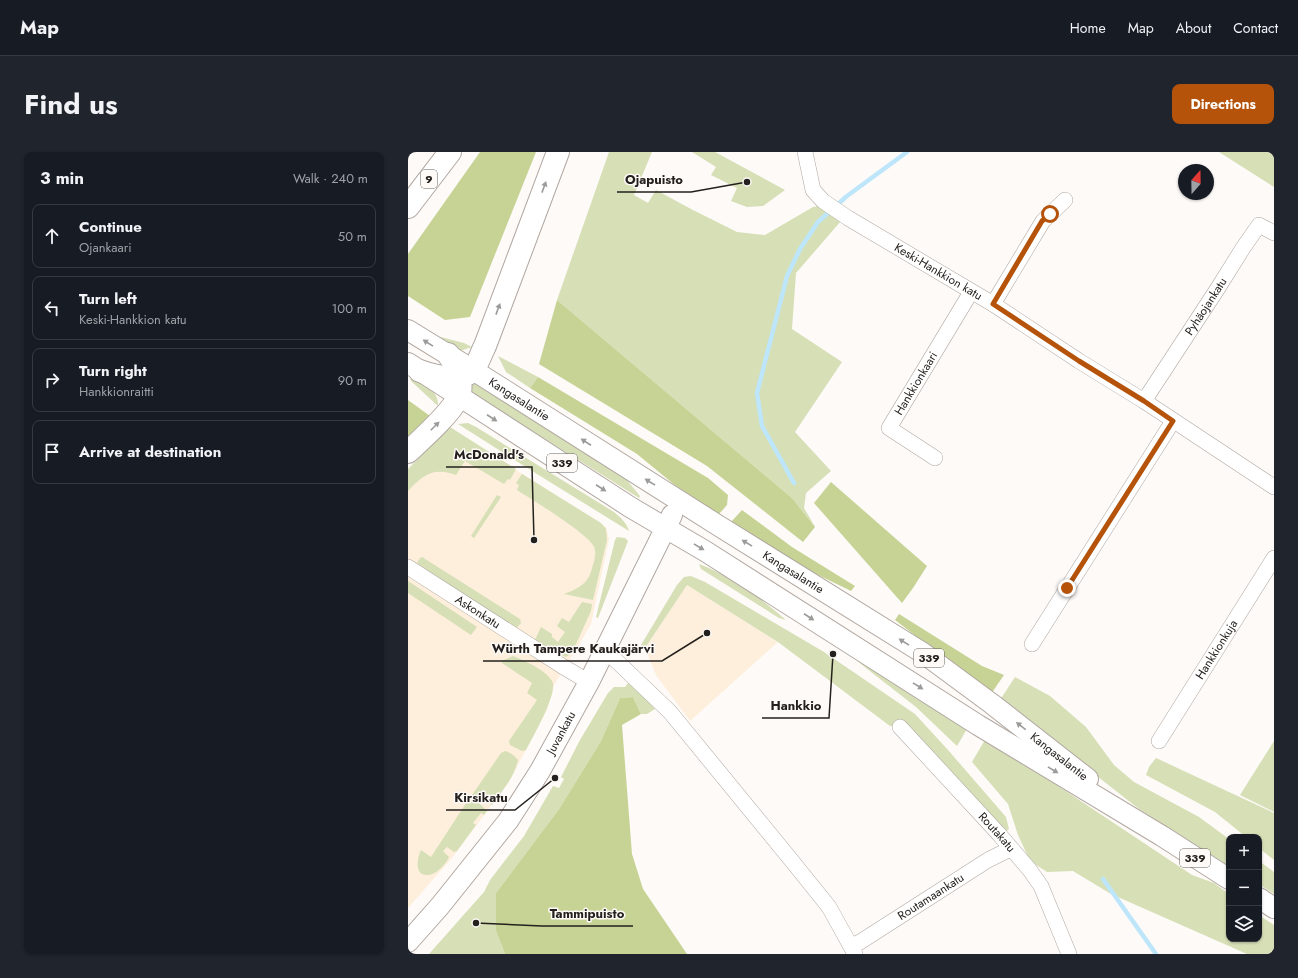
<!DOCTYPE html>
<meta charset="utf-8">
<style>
:root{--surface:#171b24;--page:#20242c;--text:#f1f3f6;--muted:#9ea1a6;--line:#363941;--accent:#b45309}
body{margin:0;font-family:Jost,sans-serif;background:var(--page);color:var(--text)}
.controls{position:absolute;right:12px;bottom:12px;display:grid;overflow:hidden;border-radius:8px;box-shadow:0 1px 3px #0004}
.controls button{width:36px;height:36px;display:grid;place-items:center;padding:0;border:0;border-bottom:1px solid var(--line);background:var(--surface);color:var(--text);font:20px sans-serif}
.compass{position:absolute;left:770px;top:12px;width:36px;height:36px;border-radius:50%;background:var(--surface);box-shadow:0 1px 3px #0004;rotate:20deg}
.stop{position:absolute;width:12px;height:12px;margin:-9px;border:3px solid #b45309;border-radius:50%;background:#fff}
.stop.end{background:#b45309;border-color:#fff;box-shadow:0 1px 4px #0008}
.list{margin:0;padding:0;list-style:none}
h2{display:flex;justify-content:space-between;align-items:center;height:52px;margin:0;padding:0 16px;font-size:17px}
h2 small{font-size:13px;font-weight:400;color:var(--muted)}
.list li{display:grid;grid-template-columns:26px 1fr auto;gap:12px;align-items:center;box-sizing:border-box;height:64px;margin:0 8px 8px;padding:0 8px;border:1px solid var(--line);border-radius:8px}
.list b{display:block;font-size:15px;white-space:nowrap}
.list p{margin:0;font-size:13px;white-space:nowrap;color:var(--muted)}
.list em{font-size:13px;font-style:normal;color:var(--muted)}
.icon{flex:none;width:22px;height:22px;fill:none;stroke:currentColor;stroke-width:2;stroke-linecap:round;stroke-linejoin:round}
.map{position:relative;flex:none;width:866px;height:802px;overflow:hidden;border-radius:8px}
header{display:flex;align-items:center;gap:24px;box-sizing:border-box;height:56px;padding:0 20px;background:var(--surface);border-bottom:1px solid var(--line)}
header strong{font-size:19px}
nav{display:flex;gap:22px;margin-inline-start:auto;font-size:14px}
.intro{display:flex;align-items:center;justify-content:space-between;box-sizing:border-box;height:96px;padding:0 24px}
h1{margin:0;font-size:28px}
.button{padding:10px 18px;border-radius:8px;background:var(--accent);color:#fff;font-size:14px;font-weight:700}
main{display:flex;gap:24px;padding:0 24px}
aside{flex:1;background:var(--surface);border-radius:8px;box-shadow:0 1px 3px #0004}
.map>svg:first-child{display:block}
.commercial{fill:#fdefdb}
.green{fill:#d6dfb6}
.forest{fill:#c6d394}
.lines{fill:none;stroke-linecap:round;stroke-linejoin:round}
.stream{stroke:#bee6fb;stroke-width:4.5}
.minor-casing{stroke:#b1a7a1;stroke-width:16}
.major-casing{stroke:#b1a7a1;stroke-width:22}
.highway-casing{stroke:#b1a7a1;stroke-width:24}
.minor{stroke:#fff;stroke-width:15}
.major{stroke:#fff;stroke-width:20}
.highway{stroke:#fff;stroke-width:22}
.oneway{fill:#9c9b9a}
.route{stroke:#b45309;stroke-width:5}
.labels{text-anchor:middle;stroke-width:3;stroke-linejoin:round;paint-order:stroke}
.shield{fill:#fefaf7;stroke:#65615f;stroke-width:1}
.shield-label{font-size:11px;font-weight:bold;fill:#24201e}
.street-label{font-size:12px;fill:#24201e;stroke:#fefaf7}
.leader{fill:none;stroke:#24201e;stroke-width:1.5}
.callout-dot{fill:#24201e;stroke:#fefaf7;stroke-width:1.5}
.callout-label{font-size:13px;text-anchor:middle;font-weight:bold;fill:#24201e;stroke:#fefaf7;stroke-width:3;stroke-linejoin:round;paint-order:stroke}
</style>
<header>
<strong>Map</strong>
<nav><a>Home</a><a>Map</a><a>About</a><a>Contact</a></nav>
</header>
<div class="intro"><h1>Find us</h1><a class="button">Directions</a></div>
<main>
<aside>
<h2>3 min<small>Walk · 240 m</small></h2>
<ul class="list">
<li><svg class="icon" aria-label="ahead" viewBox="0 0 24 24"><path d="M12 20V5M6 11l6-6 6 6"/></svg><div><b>Continue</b><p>Ojankaari</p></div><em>50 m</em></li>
<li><svg class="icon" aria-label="left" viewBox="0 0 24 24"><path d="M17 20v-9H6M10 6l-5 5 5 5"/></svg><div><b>Turn left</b><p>Keski-Hankkion katu</p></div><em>100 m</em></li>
<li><svg class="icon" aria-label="right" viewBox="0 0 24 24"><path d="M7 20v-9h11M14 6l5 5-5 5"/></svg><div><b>Turn right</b><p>Hankkionraitti</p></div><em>90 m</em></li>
<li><svg class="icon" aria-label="arrive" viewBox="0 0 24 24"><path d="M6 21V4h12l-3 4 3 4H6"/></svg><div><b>Arrive at destination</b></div></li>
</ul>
</aside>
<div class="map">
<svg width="866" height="802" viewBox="0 0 866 802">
<rect width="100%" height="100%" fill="#fefaf7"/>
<g class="commercial">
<path d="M47 279 198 375 201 387 183 472 169 496 146 533 139 558 101 630 44 706 0 756V322Z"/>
<path d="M279 433 370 490 282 569 248 523 237 496Z"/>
</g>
<g class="green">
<path d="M201 0H244L226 43 240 51 248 38 283 57 329 80 357 83 405 55 412 54 433 69 388 121 384 177 434 210 387 280 423 319 398 341 396 356 407 375 384 346 149 148Z"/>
<path d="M284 0H307L377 38 355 54 339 55 323 49 329 36 303 23 308 15Z"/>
<path d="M811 0H866V35Z"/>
<path d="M29 184 56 191 64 195 52 199Z"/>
<path d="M90 204 130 225 122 236 98 220Z"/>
<path d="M6 226C17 233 31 239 30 254L4 230 2 227Z"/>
<path d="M64 230 218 327 232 344 231 346 59 238Z"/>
<path d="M60 271 68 275 206 360C213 366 218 370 221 379L129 322 50 272Z"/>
<path d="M42 275 108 317 102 328 100 327 96 332 57 309 48 323C25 315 15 323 0 339V317Z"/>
<path d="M114 322 193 371 198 377 199 388 185 448 156 442C170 437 181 431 184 416 186 410 189 401 186 395 181 382 123 347 109 338L111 333 108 331Z"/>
<path d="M89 343 93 345 66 386 63 384Z"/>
<path d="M209 385 217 386 220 389 190 466 188 465 207 388Z"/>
<path d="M14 405 112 467 113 471 108 477 9 411 12 406Z"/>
<path d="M291 412C323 424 352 445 378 468L371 466 293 417Z"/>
<path d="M283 424 297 430 416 500 507 562 540 598 598 665 601 677 596 681 490 575 482 574 370 490 279 433 237 496 233 493 269 433 276 425Z"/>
<path d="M0 429 69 475 63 483 0 441Z"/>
<path d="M174 450 184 452 183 459 164 501 158 505 149 501 127 488 133 475 144 482V485L150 490 157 480 149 474 154 466 161 470Z"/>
<path d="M105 504C117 509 138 518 144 529 151 540 124 586 118 598L114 599 102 593 101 589 129 548 119 541 124 531 94 511V509Z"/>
<path d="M449 509 493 533 560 575 549 594 508 555Z"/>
<path d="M607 525 642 544 678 575 706 613 726 630 791 665 821 687V714L731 657 592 548Z"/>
<path d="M220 531 234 540 247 557 239 562H233L225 545 212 546 193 589 151 657 88 741V779L97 802H21L76 740 82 728 116 684 145 634 151 636 156 627 153 625 172 588 200 541 206 535H217Z"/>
<path d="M578 586 784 723 806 731 821 742V787H851V763L866 773V802H839L703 742 665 719 639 720 622 709 610 683 600 652 564 610Z"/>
<path d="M866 589V660L832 643Z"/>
<path d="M97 599C102 600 107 604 110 608 106 626 94 639 84 653L76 647 68 646 64 643 93 601Z"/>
<path d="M748 606 866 661V708L851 696V685H838L807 660 738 623 741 615Z"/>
<path d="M62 645 68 648 79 659 76 663 73 661 65 671 68 673 49 699 46 700 39 695 35 699 41 705C39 711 28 723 20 723 6 724 9 706 13 698L23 705Z"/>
<path d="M851 709 866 720V742L851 732Z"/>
</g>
<g class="forest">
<path d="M72 0H128L62 165 37 168 0 144V102Z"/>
<path d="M149 148 384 346 407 375 395 390 299 314 131 212Z"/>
<path d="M130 225 300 326 320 343 319 353 311 362 268 334 229 302 122 236Z"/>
<path d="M0 248 22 264 0 285Z"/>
<path d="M423 330 519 414 505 436 494 451 406 351Z"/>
<path d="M334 358 384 395 447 434 443 439 400 418 323 370Z"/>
<path d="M491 462 574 514 596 523 583 542 487 468Z"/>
<path d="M225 545 233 562 214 573 224 702 235 737 279 802H97L88 779V741L151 657 193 589 212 546Z"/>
</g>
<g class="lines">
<g class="stream">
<path d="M386 331 354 274 349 241 379 124 392 97 410 70 439 44 499 0"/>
<path d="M695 727 748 802"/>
</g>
<defs>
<g id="minor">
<path id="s1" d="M397 0 405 38 415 49 440 66 585 152 671 209 736 249 866 335"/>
<path d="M585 152 635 69 657 48"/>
<path id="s2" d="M736 249 810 136 835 96 851 73 866 81"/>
<path id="s3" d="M527 306 481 276 563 140"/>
<path id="s4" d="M0 415 154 514 181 530"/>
<path d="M624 492 765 269"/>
<path d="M197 498 262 560 384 709 421 755 447 802"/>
<path id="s5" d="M492 575 590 681 621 717 633 734 661 802"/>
<path id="s6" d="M751 589 866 406"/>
<path id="s7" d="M444 794 452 790 580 708 602 697"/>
</g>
<g id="major">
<path id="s8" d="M0 178 65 218 311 374 515 501 584 552 680 627"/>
<path d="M0 211 222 355 297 399 570 573 754 684 821 727"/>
<path d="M851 746 866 756"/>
<path id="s9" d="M0 790 32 754 100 669 132 619 181 530 264 363"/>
</g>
<g id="highway">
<path d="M0 55 42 0"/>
<path d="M12 219C26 224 52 231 64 219 70 213 73 201 77 194L150 0"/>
<path d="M0 300C15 286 41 263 50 246 57 232 48 213 40 202"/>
</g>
</defs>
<use href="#minor" class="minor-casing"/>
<use href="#major" class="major-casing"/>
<use href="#highway" class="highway-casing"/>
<use href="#minor" class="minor"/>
<use href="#major" class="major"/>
<use href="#highway" class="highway"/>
</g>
<defs><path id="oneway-solid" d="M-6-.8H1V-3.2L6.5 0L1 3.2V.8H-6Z"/></defs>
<g class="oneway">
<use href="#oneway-solid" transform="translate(136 35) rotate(-70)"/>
<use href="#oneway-solid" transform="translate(90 157) rotate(-70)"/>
<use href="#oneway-solid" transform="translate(20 191) rotate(-148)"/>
<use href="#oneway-solid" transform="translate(84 266) rotate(33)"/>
<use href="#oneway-solid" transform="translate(27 274) rotate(-45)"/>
<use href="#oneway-solid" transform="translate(178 290) rotate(-147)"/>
<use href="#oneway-solid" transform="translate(242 330) rotate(-148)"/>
<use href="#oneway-solid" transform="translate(193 336) rotate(33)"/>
<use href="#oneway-solid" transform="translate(339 391) rotate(-149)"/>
<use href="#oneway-solid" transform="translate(291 395) rotate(31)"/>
<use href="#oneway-solid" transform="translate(401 465) rotate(33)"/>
<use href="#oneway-solid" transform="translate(496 490) rotate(-148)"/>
<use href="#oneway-solid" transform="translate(510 534) rotate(32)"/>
<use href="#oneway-solid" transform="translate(613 574) rotate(-142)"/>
<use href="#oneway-solid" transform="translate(645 618) rotate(31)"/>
</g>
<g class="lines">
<path class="route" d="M642 62 634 69 585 152 671 209 736 249 765 269 659 436"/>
</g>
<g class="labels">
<g class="shield">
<rect x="13" y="18" width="16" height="18" rx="3"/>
<rect x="139" y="302" width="30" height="18" rx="3"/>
<rect x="506" y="497" width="30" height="18" rx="3"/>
<rect x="772" y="697" width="30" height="18" rx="3"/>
</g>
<g class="shield-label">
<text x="21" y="31">9</text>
<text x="154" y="315">339</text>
<text x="521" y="510">339</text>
<text x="787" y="710">339</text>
</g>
<g class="street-label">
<text dy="4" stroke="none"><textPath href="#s1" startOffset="189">Keski-Hankkion katu</textPath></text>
<text dy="4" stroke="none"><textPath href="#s2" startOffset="113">Pyhäojankatu</textPath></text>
<text dy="4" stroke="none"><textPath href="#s3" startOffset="107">Hankkionkaari</textPath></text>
<text dy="4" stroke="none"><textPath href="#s8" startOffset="131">Kangasalantie</textPath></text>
<text dy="4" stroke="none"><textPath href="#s8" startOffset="455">Kangasalantie</textPath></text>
<text dy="4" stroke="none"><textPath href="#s4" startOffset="83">Askonkatu</textPath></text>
<text dy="4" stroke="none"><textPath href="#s6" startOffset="108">Hankkionkuja</textPath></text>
<text dy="4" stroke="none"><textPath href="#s9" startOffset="260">Juvankatu</textPath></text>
<text dy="4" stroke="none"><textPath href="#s8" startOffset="779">Kangasalantie</textPath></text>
<text dy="4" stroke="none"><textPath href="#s5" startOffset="143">Routakatu</textPath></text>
<text dy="4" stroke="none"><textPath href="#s7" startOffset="93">Routamaankatu</textPath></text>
</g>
</g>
<path class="leader" d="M339 30L283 40H209M126 388L124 315H38M299 481L254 509H75M425 502L421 566H354M147 626L107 658H38M68 771L134 774H225"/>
<g class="callout-dot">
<circle cx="339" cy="30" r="4"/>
<circle cx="126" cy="388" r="4"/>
<circle cx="299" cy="481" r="4"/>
<circle cx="425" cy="502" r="4"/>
<circle cx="147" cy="626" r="4"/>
<circle cx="68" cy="771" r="4"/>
</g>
<g class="callout-label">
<text x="246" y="32">Ojapuisto</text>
<text x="81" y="307">McDonald's</text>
<text x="165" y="501">Würth Tampere Kaukajärvi</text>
<text x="388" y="558">Hankkio</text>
<text x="73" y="650">Kirsikatu</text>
<text x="179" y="766">Tammipuisto</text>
</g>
</svg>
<div class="controls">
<button>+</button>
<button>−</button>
<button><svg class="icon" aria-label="layers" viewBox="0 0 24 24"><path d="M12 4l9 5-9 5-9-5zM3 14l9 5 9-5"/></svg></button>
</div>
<svg class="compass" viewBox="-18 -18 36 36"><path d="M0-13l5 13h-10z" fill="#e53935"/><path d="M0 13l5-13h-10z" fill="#9ea1a6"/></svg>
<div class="stop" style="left:642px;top:62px"></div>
<div class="stop end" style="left:659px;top:436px"></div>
</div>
</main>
